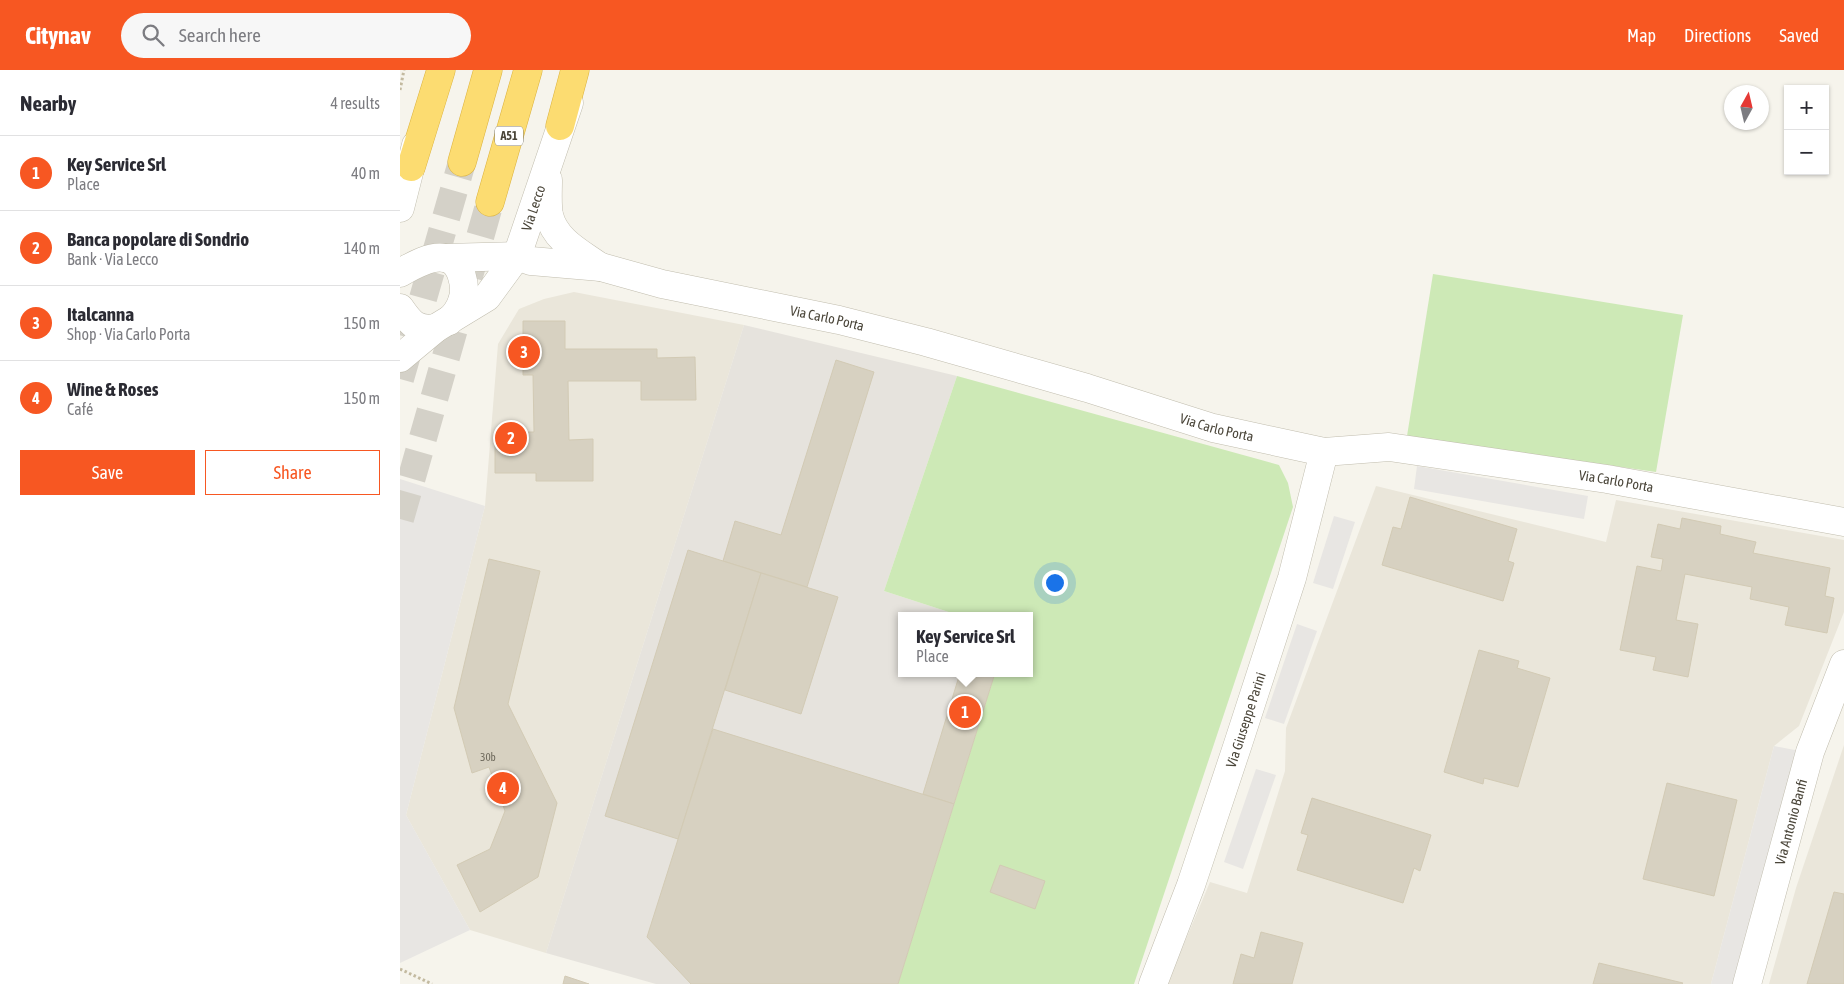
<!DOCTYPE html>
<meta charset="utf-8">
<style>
:root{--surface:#fff;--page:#f7f7f7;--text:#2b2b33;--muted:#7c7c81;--line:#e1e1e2;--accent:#f75722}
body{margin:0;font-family:"Asap Condensed",sans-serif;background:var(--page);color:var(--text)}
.controls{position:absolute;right:15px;top:15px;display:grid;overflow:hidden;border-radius:0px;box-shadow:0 1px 4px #0004}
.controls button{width:45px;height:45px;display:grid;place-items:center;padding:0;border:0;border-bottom:1px solid var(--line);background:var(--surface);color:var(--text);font:25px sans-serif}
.compass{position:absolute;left:1324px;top:15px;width:45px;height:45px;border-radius:50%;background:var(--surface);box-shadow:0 1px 4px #0004;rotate:8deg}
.you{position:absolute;left:654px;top:512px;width:18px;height:18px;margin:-12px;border:4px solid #fff;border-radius:50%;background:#1a73e8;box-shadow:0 0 0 8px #1a73e833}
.badge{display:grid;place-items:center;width:32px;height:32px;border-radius:50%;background:var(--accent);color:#fff;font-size:16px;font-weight:700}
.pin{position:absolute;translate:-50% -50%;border:2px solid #fff;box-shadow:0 1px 5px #0006}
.popup{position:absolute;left:498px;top:542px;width:135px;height:65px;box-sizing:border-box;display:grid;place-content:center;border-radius:0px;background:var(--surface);filter:drop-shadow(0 1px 4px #0005);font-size:16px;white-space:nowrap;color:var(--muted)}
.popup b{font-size:19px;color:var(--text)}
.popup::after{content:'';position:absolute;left:50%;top:100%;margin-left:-10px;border:10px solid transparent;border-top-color:var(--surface)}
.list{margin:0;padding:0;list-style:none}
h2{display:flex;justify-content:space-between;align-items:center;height:65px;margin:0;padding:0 20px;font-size:21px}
h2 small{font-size:16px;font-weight:400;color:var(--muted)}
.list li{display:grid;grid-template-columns:32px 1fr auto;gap:15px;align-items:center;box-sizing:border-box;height:75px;padding:0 20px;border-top:1px solid var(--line)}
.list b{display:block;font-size:19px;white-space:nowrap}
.list p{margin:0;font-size:16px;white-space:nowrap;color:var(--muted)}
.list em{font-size:16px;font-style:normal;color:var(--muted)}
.actions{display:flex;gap:10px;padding:15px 20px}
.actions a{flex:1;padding:11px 0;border:1px solid var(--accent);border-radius:0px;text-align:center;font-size:18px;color:var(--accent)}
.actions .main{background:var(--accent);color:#fff}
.icon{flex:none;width:28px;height:28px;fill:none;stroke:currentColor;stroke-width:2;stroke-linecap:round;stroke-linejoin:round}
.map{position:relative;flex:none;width:1444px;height:914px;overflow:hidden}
header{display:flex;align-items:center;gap:30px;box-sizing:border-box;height:70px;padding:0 25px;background:var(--accent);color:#fff}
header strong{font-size:24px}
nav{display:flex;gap:28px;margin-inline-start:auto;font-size:18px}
.search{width:350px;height:45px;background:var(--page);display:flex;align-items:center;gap:12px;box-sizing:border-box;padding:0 18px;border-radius:28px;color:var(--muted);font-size:19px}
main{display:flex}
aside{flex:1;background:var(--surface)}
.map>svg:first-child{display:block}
.residential{fill:#eae6da}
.industrial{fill:#e6e3dd}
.green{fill:#cde9b6}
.parking{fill:#e8e6e3}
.building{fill:#d7d1c1;stroke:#d2cab4}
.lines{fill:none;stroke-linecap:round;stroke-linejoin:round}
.highway-tunnel{stroke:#d4d1c8;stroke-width:28;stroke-dasharray:28 14;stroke-linecap:butt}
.minor-casing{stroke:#c1bdae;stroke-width:29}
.highway-casing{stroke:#dcb33f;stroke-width:29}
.path{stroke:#c3baa0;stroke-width:3;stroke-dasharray:2.5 2.5;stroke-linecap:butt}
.minor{stroke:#fff;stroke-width:28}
.highway{stroke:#fcdc71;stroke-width:28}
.labels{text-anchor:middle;stroke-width:5;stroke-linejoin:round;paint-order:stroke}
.number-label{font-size:11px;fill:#6d685b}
.shield{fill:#fff;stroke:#807d74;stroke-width:1}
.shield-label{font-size:12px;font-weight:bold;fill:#4a4539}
.street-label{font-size:14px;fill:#4a4539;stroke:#fff}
</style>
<header>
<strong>Citynav</strong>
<div class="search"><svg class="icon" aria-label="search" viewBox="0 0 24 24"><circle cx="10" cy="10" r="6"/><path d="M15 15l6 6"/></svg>Search here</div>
<nav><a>Map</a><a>Directions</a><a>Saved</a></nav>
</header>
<main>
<aside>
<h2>Nearby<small>4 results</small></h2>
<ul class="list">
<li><span class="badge">1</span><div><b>Key Service Srl</b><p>Place</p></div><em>40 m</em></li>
<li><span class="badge">2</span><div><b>Banca popolare di Sondrio</b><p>Bank · Via Lecco</p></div><em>140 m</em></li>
<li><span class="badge">3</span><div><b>Italcanna</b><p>Shop · Via Carlo Porta</p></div><em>150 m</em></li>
<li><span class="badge">4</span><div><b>Wine &amp; Roses</b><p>Café</p></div><em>150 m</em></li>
</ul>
<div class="actions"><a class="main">Save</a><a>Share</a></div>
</aside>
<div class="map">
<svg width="1444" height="914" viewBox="0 0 1444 914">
<rect width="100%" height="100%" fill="#f6f4ec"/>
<g class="residential">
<path d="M174 222 344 255 146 883 70 860 6 745 85 436 98 274 119 239 144 229Z"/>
<path d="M976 416 1206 472 1216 430 1444 470V542L1399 656 1374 676 1311 914H767L810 812 847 823 885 701 886 658Z"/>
<path d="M1444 675V914H1369L1396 818Z"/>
</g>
<path class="industrial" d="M344 255 557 306 484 521 561 546H501V603H595L498 914H256L146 883Z"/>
<g class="green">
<path d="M1033 204 1283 245 1256 402 1007 366Z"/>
<path d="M557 306 879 395 888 413 893 437 734 914H498L595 603H629V546H561L484 521Z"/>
</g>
<g class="parking">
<path d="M1017 396 1188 426 1184 449 1014 419Z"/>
<path d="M0 409 85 436 6 745 70 860 0 893Z"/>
<path d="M934 446 955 452 933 519 913 513Z"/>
<path d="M897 554 917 561 884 654 865 648Z"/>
<path d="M1374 676 1400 681 1339 914H1311Z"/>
<path d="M856 699 876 705 843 799 824 792Z"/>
</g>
<g class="building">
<path d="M123 251H165V279H257V288L295 287 296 330H241V311H168L169 370 193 369V411H136V403H95V362H134L133 305H123Z"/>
<path d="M436 290 474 302 407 517 323 491 335 451 381 465Z"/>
<path d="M1010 427 1117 459 1108 491 1114 493 1103 531 982 495 993 457 1001 459Z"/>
<path d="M1282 448 1321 456 1320 464 1356 472 1353 483 1430 498 1425 526 1434 528 1427 563 1385 555 1389 537 1350 529 1352 517 1285 504 1276 550 1298 554 1288 607 1253 600 1256 587 1220 580 1237 496 1261 501 1263 489 1251 487 1258 454 1280 459Z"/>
<path d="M288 480 361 503 278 769 205 746Z"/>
<path d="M89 489 140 501 108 634 157 733 138 807 80 842 57 795 90 779 105 741 89 697 72 703 54 638Z"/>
<path d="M361 503 438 527 401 644 325 620Z"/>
<path d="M1079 580 1119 591 1117 598 1150 608 1118 717 1084 708 1083 714 1044 702Z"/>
<path d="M560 603H595L554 734 523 724Z"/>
<path d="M313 659 554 734 498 914H291L247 867Z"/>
<path d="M1267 713 1337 730 1314 826 1243 809Z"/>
<path d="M912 728 1031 765 1020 801 1014 798 1003 833 897 800 908 765 901 763Z"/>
<path d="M600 795 645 811 635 839 590 822Z"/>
<path d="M1434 822 1444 824V914H1407Z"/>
<path d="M861 862 903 873 892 914H833L841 884 854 888Z"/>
<path d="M1199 893 1283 913 1282 914H1193Z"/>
<path d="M165 906 189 914H163Z"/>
</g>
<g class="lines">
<g class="highway-tunnel">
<path d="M0 309 62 92"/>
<path d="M0 449 90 132"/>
</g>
<defs>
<g id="minor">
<path d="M148 110C148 121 147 135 149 145 155 171 181 183 200 197"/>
<path d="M0 138 16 75"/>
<path id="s1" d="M45 188 117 186 131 191 201 197 262 214 439 250 526 272 687 318 813 358 924 382 989 377 1207 409 1444 452"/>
<path d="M0 203C12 196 30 185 45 188 62 191 67 218 62 231 60 239 55 245 49 251"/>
<path d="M0 238C11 254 17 261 36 258"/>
<path id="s2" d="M0 288 36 258 87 227 117 186 169 33"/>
<path id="s3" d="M753 914 791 815 838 674 892 508 924 382"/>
<path id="s4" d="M1347 914 1410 682 1444 594"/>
</g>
<g id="highway">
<path d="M160 56 175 0"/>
<path d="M62 92 88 0"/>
<path d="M11 97 41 0"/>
<path d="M90 132 128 0"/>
</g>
</defs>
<use href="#minor" class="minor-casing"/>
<use href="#highway" class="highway-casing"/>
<g class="path">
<path d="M0 20 4 0"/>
<path d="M0 899 32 914"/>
</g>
<use href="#minor" class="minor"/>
<use href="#highway" class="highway"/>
</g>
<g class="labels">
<g class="number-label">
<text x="88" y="691">30b</text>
</g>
<rect class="shield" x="95" y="56.5" width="28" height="19" rx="4"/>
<g class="shield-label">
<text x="109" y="70">A51</text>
</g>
<g class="street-label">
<text dy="5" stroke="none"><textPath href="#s2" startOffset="208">Via Lecco</textPath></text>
<text dy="5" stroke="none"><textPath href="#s1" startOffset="389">Via Carlo Porta</textPath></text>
<text dy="5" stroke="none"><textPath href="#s1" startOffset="794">Via Carlo Porta</textPath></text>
<text dy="5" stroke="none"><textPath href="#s1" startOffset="1199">Via Carlo Porta</textPath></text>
<text dy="5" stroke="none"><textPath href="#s3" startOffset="280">Via Giuseppe Parini</textPath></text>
<text dy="5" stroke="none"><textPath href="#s4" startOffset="168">Via Antonio Banfi</textPath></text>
</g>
</g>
</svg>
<div class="controls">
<button>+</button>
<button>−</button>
</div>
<svg class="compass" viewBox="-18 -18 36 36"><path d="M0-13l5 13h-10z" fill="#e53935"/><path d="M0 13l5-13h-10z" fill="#7c7c81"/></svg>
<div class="you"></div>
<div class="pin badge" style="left:565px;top:642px">1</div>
<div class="popup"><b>Key Service Srl</b>Place</div>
<div class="pin badge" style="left:111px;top:368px">2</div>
<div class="pin badge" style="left:124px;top:282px">3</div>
<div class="pin badge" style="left:103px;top:718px">4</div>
</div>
</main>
